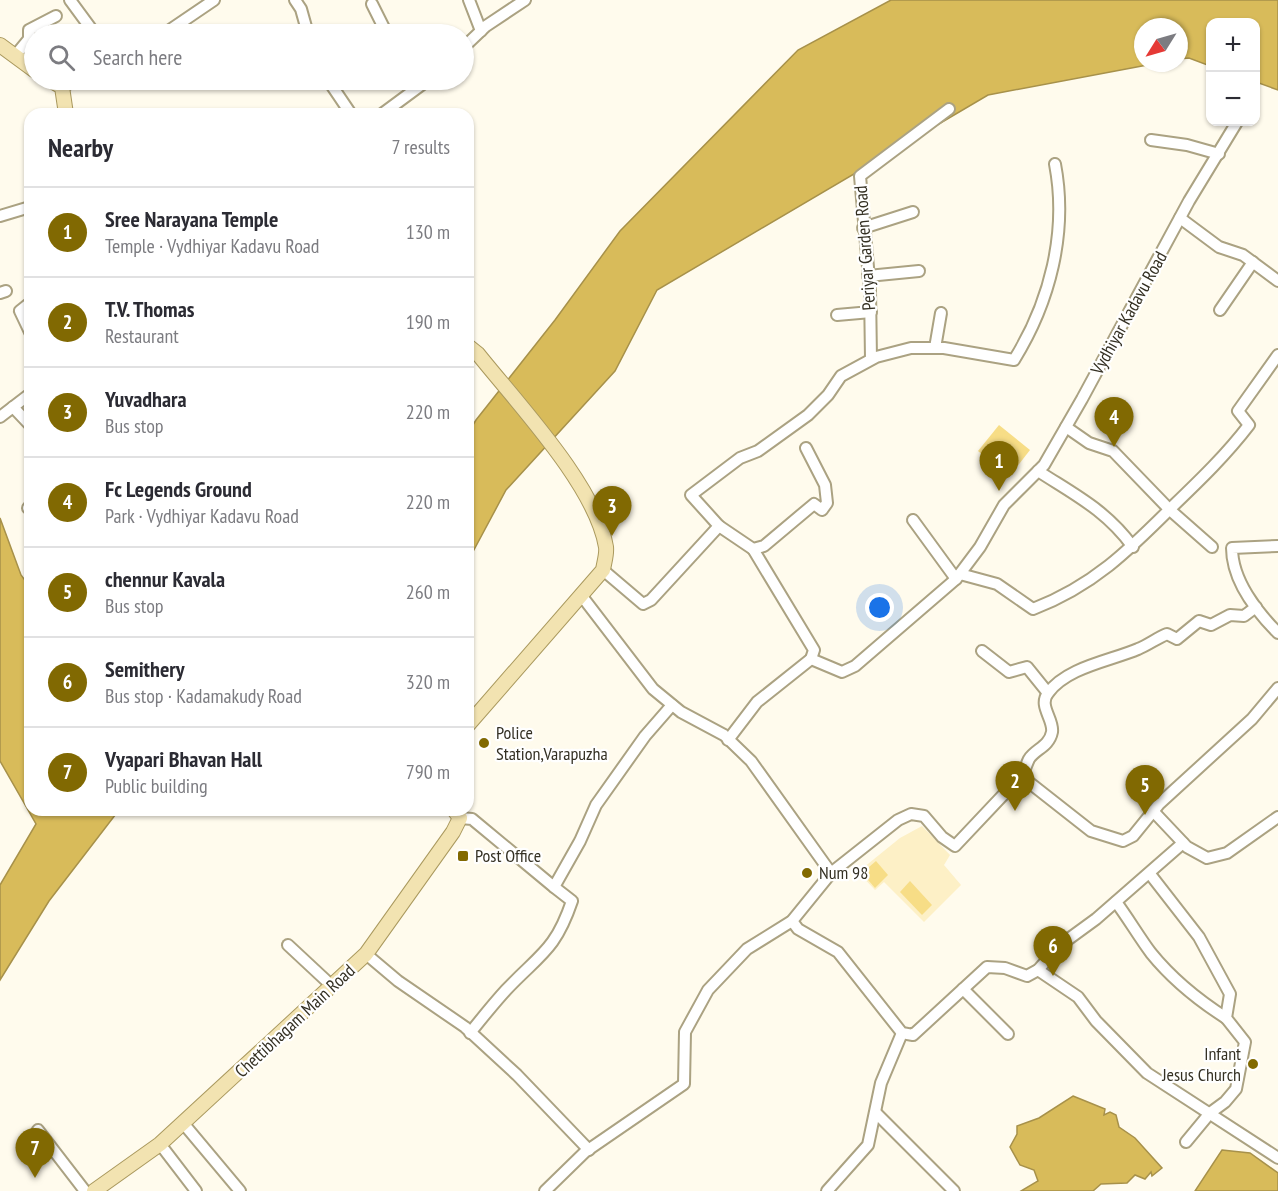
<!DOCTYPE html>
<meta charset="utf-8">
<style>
:root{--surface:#fff;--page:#f7f7f7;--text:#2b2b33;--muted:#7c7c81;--line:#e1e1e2;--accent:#816902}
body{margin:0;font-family:"PT Sans Narrow",sans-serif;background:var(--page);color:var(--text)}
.controls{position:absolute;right:18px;top:18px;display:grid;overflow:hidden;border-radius:12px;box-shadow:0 2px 4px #0004}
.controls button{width:54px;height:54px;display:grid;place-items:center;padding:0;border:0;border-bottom:2px solid var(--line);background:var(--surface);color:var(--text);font:30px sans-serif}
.compass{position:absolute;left:1134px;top:18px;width:54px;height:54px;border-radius:50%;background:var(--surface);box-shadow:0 2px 4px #0004;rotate:233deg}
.you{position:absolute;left:880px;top:608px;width:21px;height:21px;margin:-15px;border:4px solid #fff;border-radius:50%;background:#1a73e8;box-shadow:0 0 0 9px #1a73e833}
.badge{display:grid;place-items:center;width:39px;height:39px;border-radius:50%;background:var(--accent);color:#fff;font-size:20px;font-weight:700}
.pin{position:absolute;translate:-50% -50px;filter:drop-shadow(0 2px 3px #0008)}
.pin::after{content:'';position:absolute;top:32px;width:21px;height:18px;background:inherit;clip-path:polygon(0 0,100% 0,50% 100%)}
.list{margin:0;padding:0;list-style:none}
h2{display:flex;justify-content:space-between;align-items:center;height:78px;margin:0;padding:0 24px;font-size:26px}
h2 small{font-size:20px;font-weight:400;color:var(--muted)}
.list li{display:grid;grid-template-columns:39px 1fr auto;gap:18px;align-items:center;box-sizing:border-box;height:90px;padding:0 24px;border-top:2px solid var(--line)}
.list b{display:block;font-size:22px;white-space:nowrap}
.list p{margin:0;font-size:20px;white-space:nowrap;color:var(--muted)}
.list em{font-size:20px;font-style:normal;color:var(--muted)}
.icon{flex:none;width:33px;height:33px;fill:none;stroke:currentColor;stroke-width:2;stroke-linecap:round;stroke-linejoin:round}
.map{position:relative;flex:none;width:1278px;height:1191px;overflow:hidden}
.search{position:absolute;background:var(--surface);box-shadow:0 2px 4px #0004;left:24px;top:24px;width:450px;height:66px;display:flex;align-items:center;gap:15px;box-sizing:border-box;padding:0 21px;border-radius:33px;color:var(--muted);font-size:22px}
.panel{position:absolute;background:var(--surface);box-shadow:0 2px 4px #0004;left:24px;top:108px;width:450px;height:708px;border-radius:18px}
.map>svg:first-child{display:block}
.built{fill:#fdf0c6}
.green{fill:#f7dd86}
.water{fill:#d8bb5a;stroke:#a7914a;stroke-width:1.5}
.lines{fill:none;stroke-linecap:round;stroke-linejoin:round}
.minor-casing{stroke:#aba282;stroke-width:14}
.major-casing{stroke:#aa995e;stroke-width:16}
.minor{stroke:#fff;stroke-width:10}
.major{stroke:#f2e3b1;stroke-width:14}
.poi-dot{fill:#816902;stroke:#fff;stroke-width:2}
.labels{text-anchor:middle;stroke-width:4.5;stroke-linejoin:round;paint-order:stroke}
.street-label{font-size:18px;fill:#343023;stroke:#fff}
.poi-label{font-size:18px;fill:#343023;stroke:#fff;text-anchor:start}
</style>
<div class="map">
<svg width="1278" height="1191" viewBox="0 0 1278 1191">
<rect width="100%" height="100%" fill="#fffbed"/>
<path class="built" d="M922 826 950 855 944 865 961 885 924 922 884 882 875 890 858 872 900 838Z"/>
<g class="green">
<path d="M999 425 1030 450 1009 477 978 451Z"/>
<path d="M876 861 888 875 875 888 862 873Z"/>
<path d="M910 881 932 905 922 915 900 892Z"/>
</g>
<g class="water">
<path d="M891 0H1278V90L1256 82V22H1210V66L1189 58 1179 59V27H1143V63H1158L988 95 657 290 615 371 506 490 468 561V433L476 420 555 320 620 231 798 50Z"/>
<path d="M0 518 21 575 30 587V810H119L49 901 0 980V885L36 824 0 761Z"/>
<path d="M1073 1096 1105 1109 1104 1115 1110 1112 1116 1115 1119 1127 1135 1138 1162 1168 1152 1176 1151 1172 1145 1179 1135 1175 1127 1183 1101 1184 1093 1191H1021L1038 1181 1034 1170 1020 1165 1010 1147 1017 1134V1126L1039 1118Z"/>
<path d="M1222 1150 1250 1153 1278 1173V1191H1195Z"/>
</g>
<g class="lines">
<defs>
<g id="minor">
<path d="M70 0 95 34"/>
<path d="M295 0 301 9 308 34"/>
<path d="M469 0 481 31"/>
<path d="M372 4 387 34"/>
<path d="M164 34 214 0"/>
<path d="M464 47 486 26 525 0"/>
<path d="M15 56 29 39V30L56 16"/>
<path d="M328 80 351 114"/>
<path d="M62 87 77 80"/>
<path d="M382 114 428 80"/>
<path d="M1151 140 1187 145 1219 154"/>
<path d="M0 216 30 207"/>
<path d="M1180 218 1219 247 1243 255 1278 281"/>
<path d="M863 228 913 212"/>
<path d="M868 276 919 271"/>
<path d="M0 293 6 291"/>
<path d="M30 303 20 311 30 332"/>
<path d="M1220 310 1253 262"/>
<path d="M837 315 871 312"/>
<path d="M935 348 941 313"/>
<path d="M871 359 870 290 860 176 949 109"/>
<path d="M13 407 30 425"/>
<path d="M0 417 30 394"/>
<path d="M1066 427 1089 443 1113 451 1170 510 1212 547"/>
<path d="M1038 471C1075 495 1106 510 1133 547"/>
<path d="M28 508 30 506"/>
<path d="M913 520 956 579"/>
<path d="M719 526 753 549 764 546 814 504 822 510 827 503 825 485 806 448"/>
<path d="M1278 546 1232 548C1232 580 1257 612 1278 633"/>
<path d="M753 549 814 650 811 659"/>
<path d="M603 570 643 604 651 600 719 526 691 495 740 458 758 451 808 415 828 395 841 376 876 357 911 348H944L1014 360C1050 302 1068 232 1055 164"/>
<path d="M960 574 997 584 1033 609C1093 586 1128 551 1173 506 1200 480 1226 455 1249 425L1238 411 1278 355"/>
<path d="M581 595 653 689 681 712 724 735 751 761 831 873"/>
<path d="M982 651 1009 672 1027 667 1048 693"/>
<path d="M728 740 757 702 811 659 842 672 855 666 956 579 980 547 1004 505 1044 465 1082 399 1189 201 1237 122"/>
<path d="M1021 776C1025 771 1026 765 1029 759 1035 749 1049 747 1052 732 1054 719 1038 706 1048 693 1067 667 1110 661 1138 649 1148 645 1157 638 1167 634L1177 639 1199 621 1211 625 1230 615 1244 616 1256 607"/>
<path d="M1153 811 1187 847 1207 858 1227 853 1278 817"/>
<path d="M460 818 472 819 554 887 580 841 596 805 645 736 672 705"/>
<path d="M1150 874 1199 937 1230 994 1226 1018 1245 1042 1236 1089 1225 1102 1210 1113 1186 1142"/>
<path d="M1116 902C1128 918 1139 937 1151 953 1172 979 1198 1000 1226 1018"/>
<path d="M792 921 798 929 838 952 902 1033 913 1035 987 967 1005 968 1027 976 1038 970 1059 946 1096 919 1183 843"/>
<path d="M288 945 332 986"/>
<path d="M366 954 398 981 465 1027 517 1075 589 1150"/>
<path d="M1038 970 1078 997 1096 1021 1147 1073 1278 1158"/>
<path d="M963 989 1008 1034"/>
<path d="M470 1033C482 1018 494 1003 506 990 540 954 555 951 572 901L554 887"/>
<path d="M876 1113 954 1191"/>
<path d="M183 1123 240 1191"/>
<path d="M38 1130 85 1191"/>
<path d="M160 1144 196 1191"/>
<path d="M545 1191 585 1152 684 1084 685 1032 708 990 747 949 792 921 831 873 898 820 911 814 924 816 942 837 955 846 1021 776 1091 831 1123 841 1133 836 1159 804 1252 719 1278 688"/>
<path d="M827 1191 868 1145 881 1083 902 1033"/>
</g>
<g id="major">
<path d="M0 45 34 70"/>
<path d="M50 80 62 87 66 114"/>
<path d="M468 346 478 354C517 403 596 486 606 547 607 554 604 563 603 570L468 725"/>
<path d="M94 1191 160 1144 366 954 453 832 460 818 454 810"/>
</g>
</defs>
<use href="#minor" class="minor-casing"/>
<use href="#major" class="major-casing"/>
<use href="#minor" class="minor"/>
<use href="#major" class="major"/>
</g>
<g class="poi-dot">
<circle cx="484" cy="743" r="6"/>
<rect x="457" y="850" width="12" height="12" rx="3"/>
<circle cx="807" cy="873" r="6"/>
<circle cx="1253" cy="1064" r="6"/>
</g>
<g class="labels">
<g class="street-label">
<text transform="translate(865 248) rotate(-94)" y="6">Periyar Garden Road</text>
<text transform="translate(1129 313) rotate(-61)" y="6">Vydhiyar Kadavu Road</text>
<text transform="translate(295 1021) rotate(-43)" y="6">Chettibhagam Main Road</text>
</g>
<g class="poi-label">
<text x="496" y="739">Police<tspan x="496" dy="21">Station,Varapuzha</tspan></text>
<text x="475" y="862">Post Office</text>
<text x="819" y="879">Num 98</text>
<text x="1241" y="1060" text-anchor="end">Infant<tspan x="1241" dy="21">Jesus Church</tspan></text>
</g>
</g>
</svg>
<div class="controls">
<button>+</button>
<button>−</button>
</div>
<svg class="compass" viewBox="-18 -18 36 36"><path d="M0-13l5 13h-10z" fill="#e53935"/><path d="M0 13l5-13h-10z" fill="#7c7c81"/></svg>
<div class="you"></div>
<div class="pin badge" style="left:999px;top:491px">1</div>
<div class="pin badge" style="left:1015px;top:811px">2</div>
<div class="pin badge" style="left:612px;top:536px">3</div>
<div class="pin badge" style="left:1114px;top:447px">4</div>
<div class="pin badge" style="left:1145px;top:815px">5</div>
<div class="pin badge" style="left:1053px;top:976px">6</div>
<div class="pin badge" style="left:35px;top:1178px">7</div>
<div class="search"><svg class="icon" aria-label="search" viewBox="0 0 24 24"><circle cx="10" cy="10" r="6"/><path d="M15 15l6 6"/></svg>Search here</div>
<section class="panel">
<h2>Nearby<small>7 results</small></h2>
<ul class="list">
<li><span class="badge">1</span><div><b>Sree Narayana Temple</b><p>Temple · Vydhiyar Kadavu Road</p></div><em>130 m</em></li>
<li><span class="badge">2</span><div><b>T.V. Thomas</b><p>Restaurant</p></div><em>190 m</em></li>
<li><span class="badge">3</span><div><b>Yuvadhara</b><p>Bus stop</p></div><em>220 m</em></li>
<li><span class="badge">4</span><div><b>Fc Legends Ground</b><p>Park · Vydhiyar Kadavu Road</p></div><em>220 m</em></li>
<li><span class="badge">5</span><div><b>chennur Kavala</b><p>Bus stop</p></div><em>260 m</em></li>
<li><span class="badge">6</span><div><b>Semithery</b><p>Bus stop · Kadamakudy Road</p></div><em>320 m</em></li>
<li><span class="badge">7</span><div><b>Vyapari Bhavan Hall</b><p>Public building</p></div><em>790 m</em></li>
</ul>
</section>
</div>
